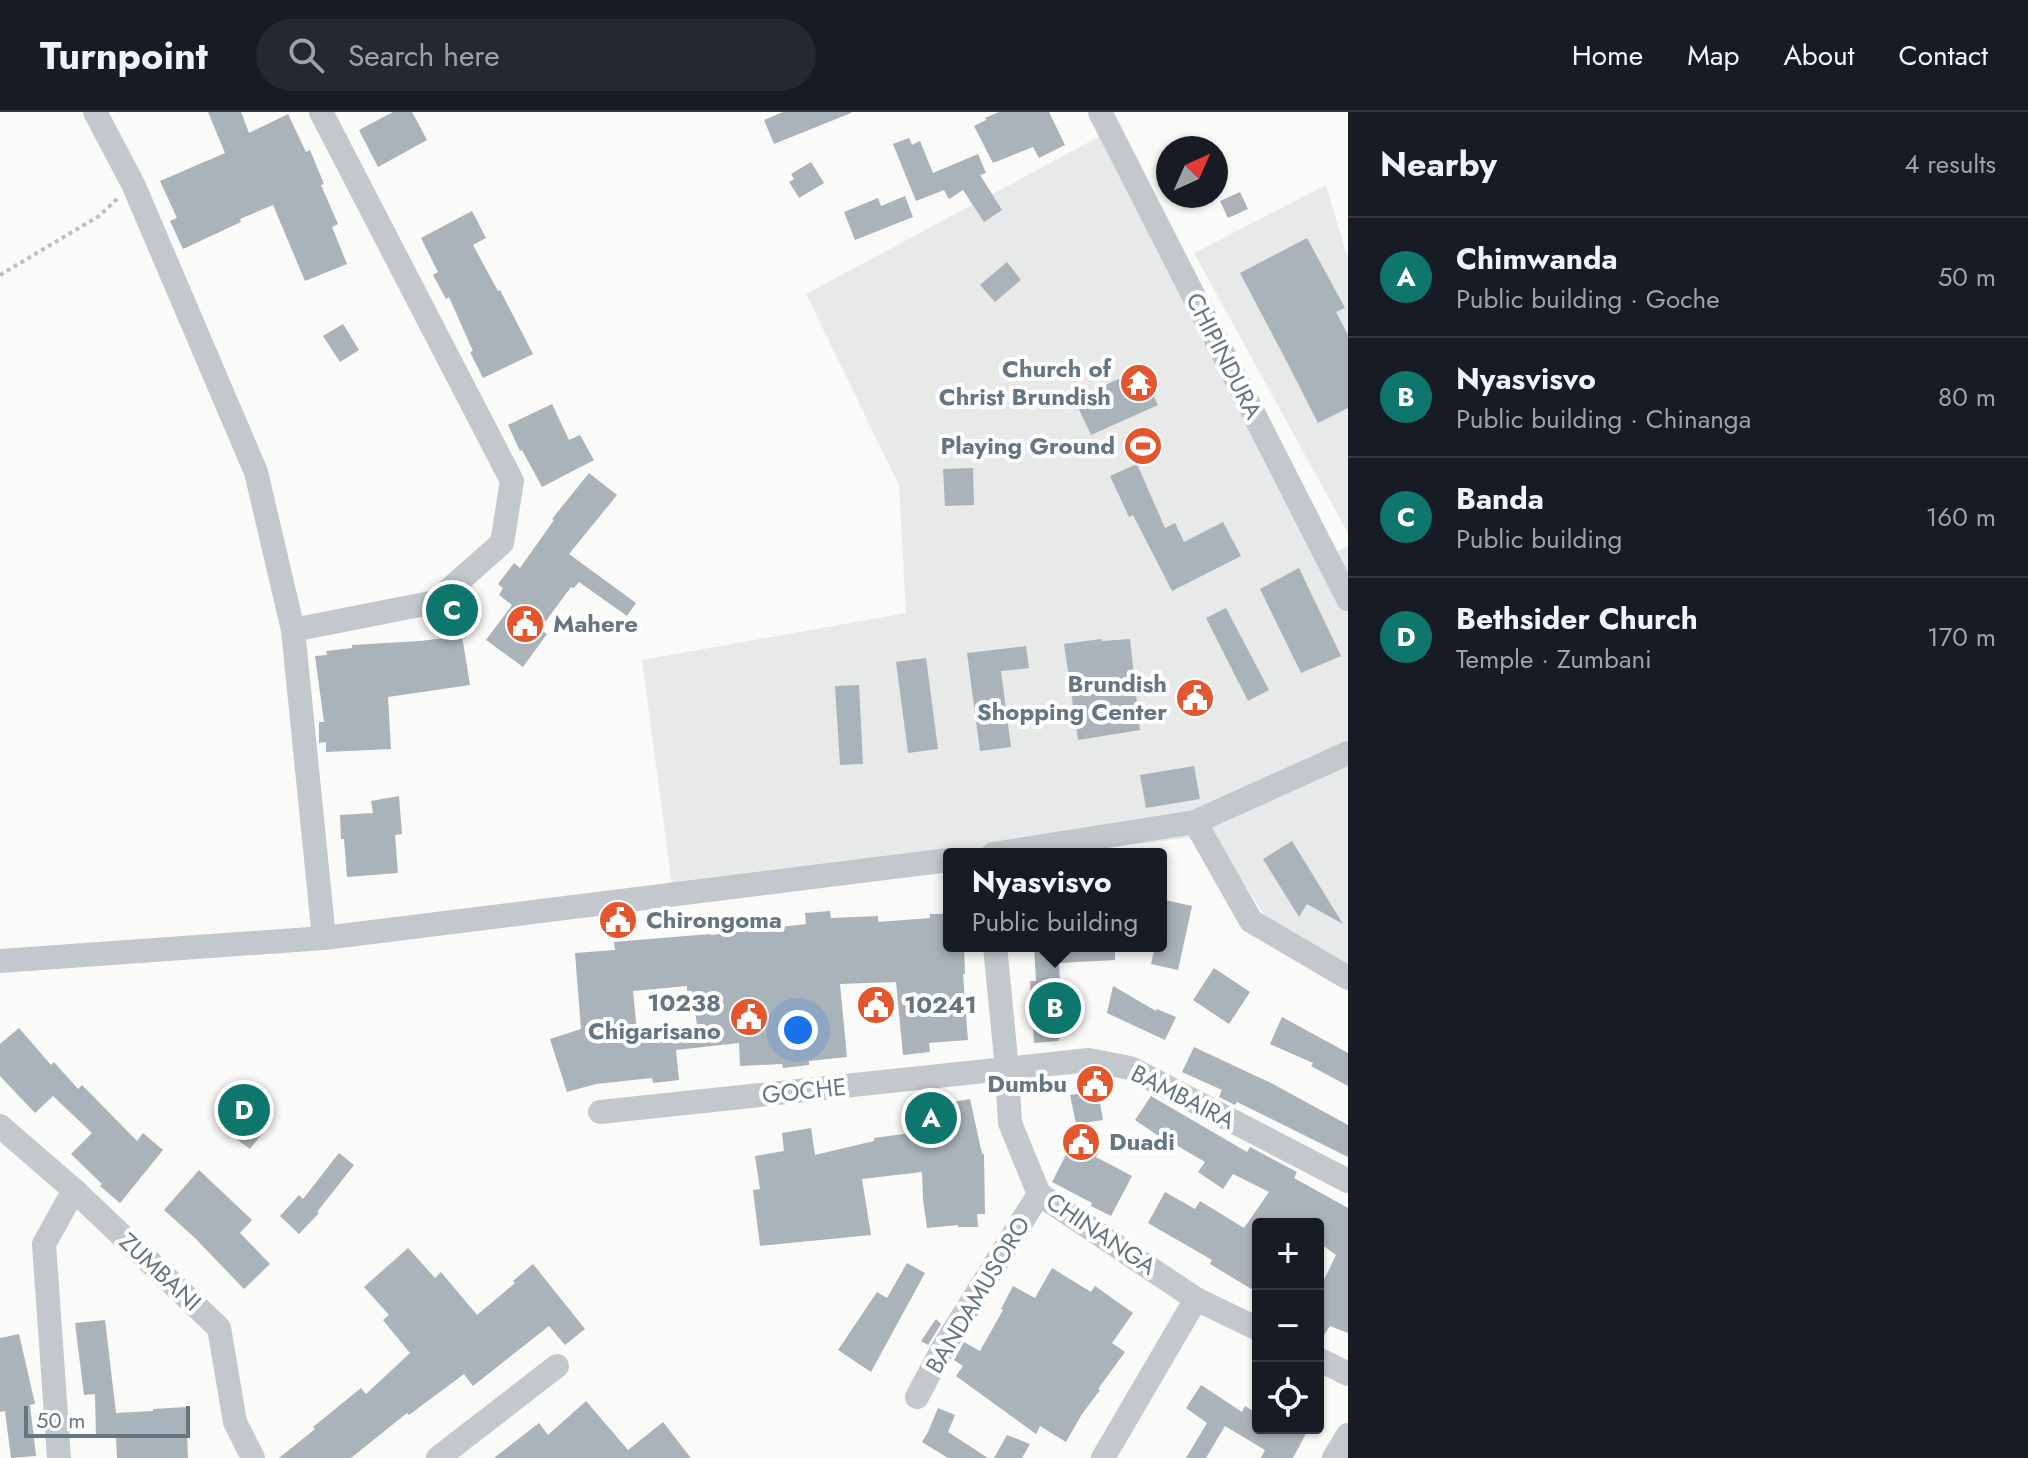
<!DOCTYPE html>
<meta charset="utf-8">
<style>
:root{--surface:#171b24;--page:#242831;--text:#f1f3f6;--muted:#9ea1a6;--line:#363941;--accent:#0f766e}
body{margin:0;font-family:Jost,sans-serif;background:var(--page);color:var(--text)}
.controls{position:absolute;right:24px;bottom:24px;display:grid;overflow:hidden;border-radius:8px;box-shadow:0 2px 6px #0004}
.controls button{width:72px;height:72px;display:grid;place-items:center;padding:0;border:0;border-bottom:2px solid var(--line);background:var(--surface);color:var(--text);font:40px sans-serif}
.compass{position:absolute;left:1156px;top:24px;width:72px;height:72px;border-radius:50%;background:var(--surface);box-shadow:0 2px 6px #0004;rotate:45deg}
.scale{position:absolute;left:24px;bottom:20px;width:166px;box-sizing:border-box;padding-left:8px;border:4px solid #657683;border-top:0;font-size:22px;line-height:28px;white-space:nowrap;color:#657683;-webkit-text-stroke:6px #fff;paint-order:stroke}
.you{position:absolute;left:798px;top:918px;width:28px;height:28px;margin:-20px;border:6px solid #fff;border-radius:50%;background:#1a73e8;box-shadow:0 0 0 12px #1a73e833}
.badge{display:grid;place-items:center;width:52px;height:52px;border-radius:50%;background:var(--accent);color:#fff;font-size:26px;font-weight:700}
.pin{position:absolute;translate:-50% -50%;border:4px solid #fff;box-shadow:0 2px 8px #0006}
.popup{position:absolute;left:943px;top:736px;width:224px;height:104px;box-sizing:border-box;display:grid;place-content:center;border-radius:8px;background:var(--surface);filter:drop-shadow(0 2px 6px #0005);font-size:26px;white-space:nowrap;color:var(--muted)}
.popup b{font-size:30px;color:var(--text)}
.popup::after{content:'';position:absolute;left:50%;top:100%;margin-left:-16px;border:16px solid transparent;border-top-color:var(--surface)}
.list{margin:0;padding:0;list-style:none}
h2{display:flex;justify-content:space-between;align-items:center;height:104px;margin:0;padding:0 32px;font-size:34px}
h2 small{font-size:26px;font-weight:400;color:var(--muted)}
.list li{display:grid;grid-template-columns:52px 1fr auto;gap:24px;align-items:center;box-sizing:border-box;height:120px;padding:0 32px;border-top:2px solid var(--line)}
.list b{display:block;font-size:30px;white-space:nowrap}
.list p{margin:0;font-size:26px;white-space:nowrap;color:var(--muted)}
.list em{font-size:26px;font-style:normal;color:var(--muted)}
.icon{flex:none;width:44px;height:44px;fill:none;stroke:currentColor;stroke-width:2;stroke-linecap:round;stroke-linejoin:round}
.map{position:relative;flex:none;width:1348px;height:1346px;overflow:hidden}
header{display:flex;align-items:center;gap:48px;box-sizing:border-box;height:112px;padding:0 40px;background:var(--surface);border-bottom:2px solid var(--line)}
header strong{font-size:38px}
nav{display:flex;gap:44px;margin-inline-start:auto;font-size:28px}
.search{width:560px;height:72px;background:var(--page);display:flex;align-items:center;gap:20px;box-sizing:border-box;padding:0 28px;border-radius:44px;color:var(--muted);font-size:30px}
main{display:flex}
aside{flex:1;background:var(--surface)}
.map>svg:first-child{display:block}
.built{fill:#e8e9e9}
.building{fill:#aab3b9;fill-rule:evenodd}
.lines{fill:none;stroke-linecap:round;stroke-linejoin:round}
.path{stroke:#bbbfc2;stroke-width:4;stroke-dasharray:4 4;stroke-linecap:butt}
.minor{stroke:#c3c8cc;stroke-width:24}
.labels{text-anchor:middle;stroke-width:8;stroke-linejoin:round;paint-order:stroke}
.street-label{font-size:24px;fill:#657683;stroke:#fff}
.poi-label{font-size:24px;font-weight:bold;fill:#657683;stroke:#fff;text-anchor:end}
</style>
<header>
<strong>Turnpoint</strong>
<div class="search"><svg class="icon" aria-label="search" viewBox="0 0 24 24"><circle cx="10" cy="10" r="6"/><path d="M15 15l6 6"/></svg>Search here</div>
<nav><a>Home</a><a>Map</a><a>About</a><a>Contact</a></nav>
</header>
<main>
<div class="map">
<svg width="1348" height="1346" viewBox="0 0 1348 1346">
<rect width="100%" height="100%" fill="#fafaf8"/>
<g class="built">
<path d="M1117 15 1337 440 1348 434V858L1273 816 1212 723 1058 742H949L674 789 642 548 906 501 899 373 806 182Z"/>
<path d="M1326 73 1348 147V421L1194 141Z"/>
</g>
<g class="building">
<path d="M208 0H241L249 21 288 2 306 40 310 38 324 72 321 73 338 112 332 115 347 152 305 169 273 93 240 107 241 110 183 137 170 109 177 106 160 69 225 41Z"/>
<path d="M393 0H412L427 28 378 55 359 18Z"/>
<path d="M783 0H851V1L774 32 764 8Z"/>
<path d="M999 0H1049L1065 33 1039 46 1033 35 993 51 974 14 986 8 985 6Z"/>
<path d="M909 26 912 33 920 29 933 61 978 42 986 61 980 63 1002 98 984 110 963 78 949 87 944 78 916 89 893 32Z"/>
<path d="M811 50 824 71 799 86 789 70 794 67 791 62Z"/>
<path d="M1240 80 1248 97 1228 106 1220 89Z"/>
<path d="M905 84 913 105 855 128 844 100 878 86 881 94Z"/>
<path d="M472 99 486 126 473 133 498 179 500 178 533 242 483 266 470 240 473 239 449 185 446 187 433 163 438 160 421 126Z"/>
<path d="M1307 126 1345 196 1336 200 1348 223V296L1318 311 1288 252 1240 161Z"/>
<path d="M1007 150 1021 168 995 190 980 173Z"/>
<path d="M343 212 359 238 340 250 323 224Z"/>
<path d="M1141 257 1158 293 1091 323 1074 287Z"/>
<path d="M552 292 569 328 580 323 594 348 542 375 522 338 520 339 508 313Z"/>
<path d="M1137 352 1165 416 1175 411 1184 430 1223 410 1241 444 1172 479 1133 403 1129 405 1110 364Z"/>
<path d="M973 356 974 393 945 394 943 357Z"/>
<path d="M589 361 617 383 569 442 636 491 627 504 579 470 574 476 571 475 540 517 547 522 523 555 486 528 512 493 499 483 503 476 498 472 514 451 520 456 554 408 552 407Z"/>
<path d="M1299 456 1341 544 1301 561 1260 477Z"/>
<path d="M1226 496 1269 578 1248 589 1206 506Z"/>
<path d="M462 524 470 573 388 585 391 637 326 640V630L319 631V610H324L315 544 327 543 326 539 352 536V533L420 529Z"/>
<path d="M1101 527 1102 529 1130 527 1140 618 1078 628 1064 532Z"/>
<path d="M1026 534 1029 556 1001 559 1011 635 980 639 967 541Z"/>
<path d="M926 546 938 637 908 641 896 550Z"/>
<path d="M859 573 863 652 840 653 835 574Z"/>
<path d="M1194 654 1200 687 1146 696 1140 663Z"/>
<path d="M399 684 402 722 395 723 398 761 347 765 344 727H341L340 703 373 701 371 689Z"/>
<path d="M1292 729 1343 812 1307 792 1299 805 1263 747Z"/>
<path d="M1165 788 1192 794 1178 858 1151 852 1155 834H1161V807Z"/>
<path d="M830 799 831 806 878 804V810L930 806V802H949V834H964L965 862H963L968 928 929 931 930 940 903 943 896 870 840 872 847 945 809 949V953L783 956 782 952 740 954 739 931 676 938 679 968 653 971 652 966 596 972 567 980 550 927 581 917 575 841 615 838 614 830 710 822 711 823 806 812 805 801ZM687 874V879H692L697 913 637 920 633 879Z"/>
<path d="M1034 834H1115V848L1059 851 1063 920 1058 929 1034 931 1030 869H1036Z"/>
<path d="M1214 856 1250 880 1229 912 1193 888Z"/>
<path d="M1113 874 1156 899 1157 897 1176 905 1165 928 1107 901Z"/>
<path d="M1282 905 1348 941V974L1311 954 1313 951 1270 932Z"/>
<path d="M19 916 51 953 54 950 78 977 82 973 137 1029 143 1021 163 1038 120 1091 100 1074 102 1072 71 1042 92 1021 53 984 35 1001 0 964V932Z"/>
<path d="M1194 935 1273 972 1348 1013V1045L1237 990 1235 993 1219 985 1222 978 1182 960Z"/>
<path d="M1098 979 1103 1008 1076 1012 1070 983Z"/>
<path d="M1151 984 1247 1040 1250 1035 1297 1060 1294 1066 1348 1096V1221L1330 1214 1318 1232V1180L1336 1143 1318 1130V1112H1258V1181L1210 1152 1212 1148 1148 1111 1165 1080 1195 1097 1200 1089 1244 1116 1269 1080 1233 1062 1223 1077 1198 1060 1205 1050 1171 1030 1170 1032 1135 1008Z"/>
<path d="M970 987 982 1042H984L985 1102H977L978 1115H958V1113L927 1116 923 1087 922 1060 862 1067 871 1123 760 1134 753 1078 760 1077 755 1044 784 1039 782 1021 811 1016 815 1043 874 1029V1026L911 1021 908 997 932 994Z"/>
<path d="M257 998 272 1009 250 1037 235 1026Z"/>
<path d="M1074 1027 1099 1039 1096 1045 1132 1064 1111 1104 1091 1094 1092 1091 1052 1070Z"/>
<path d="M339 1041 354 1053 317 1100 319 1101 299 1122 280 1104 299 1083 303 1087Z"/>
<path d="M199 1058 252 1108 240 1121 270 1152 244 1177 195 1126 164 1098Z"/>
<path d="M408 1136 435 1166 441 1160 477 1203 515 1171 513 1169 533 1152 585 1217 565 1233 549 1214 473 1274 464 1262 409 1303 407 1301 351 1346H279L315 1317 313 1315 361 1276 366 1282 410 1241 383 1208 389 1203 364 1175Z"/>
<path d="M907 1151 925 1161 871 1260 838 1238 877 1180 887 1186Z"/>
<path d="M1052 1156 1091 1180 1095 1174 1133 1201 1112 1231 1125 1240 1098 1277 1100 1278 1082 1302 1066 1330 1040 1314 1036 1322 956 1264 963 1254 954 1248 964 1230 980 1239 1003 1198 1001 1197 1013 1174 1035 1186Z"/>
<path d="M936 1207 941 1212 928 1233 921 1229Z"/>
<path d="M105 1208 116 1301 153 1299V1297L186 1295 188 1346H117L116 1324 96 1325 95 1282 84 1283 75 1211Z"/>
<path d="M19 1222 35 1292 30 1293 36 1344 11 1346 5 1299 0 1300V1226Z"/>
<path d="M1201 1273 1242 1300 1245 1294 1258 1302V1316H1309L1293 1346H1261L1265 1338 1225 1314 1206 1346H1186L1207 1311 1186 1296Z"/>
<path d="M586 1289 628 1338 663 1310 691 1346H494L539 1311 548 1323Z"/>
<path d="M938 1296 955 1303 948 1320 988 1346H948L922 1330 928 1320Z"/>
<path d="M1007 1323 1030 1332 1022 1346H994Z"/>
</g>
<g class="lines">
<path class="path" d="M0 163 99 104 117 87"/>
<g class="minor">
<path d="M95 0 133 72 256 360 293 518 324 826"/>
<path d="M1100 0 1348 487"/>
<path d="M293 518 435 490 502 431 512 369 321 0"/>
<path d="M1195 710 1251 809 1348 866"/>
<path d="M993 742 1195 710 1348 641"/>
<path d="M995 834 1007 957 1010 1011 1039 1082 1196 1187 1258 1217"/>
<path d="M0 849 324 826 949 748"/>
<path d="M600 1000 1089 948 1130 956 1348 1069"/>
<path d="M0 1014 74 1078 219 1216 235 1310 253 1346"/>
<path d="M1318 1247 1348 1262"/>
<path d="M917 1285 943 1236 1039 1082"/>
<path d="M59 1346 44 1132 74 1078"/>
<path d="M438 1346 557 1254"/>
<path d="M1103 1346 1196 1187"/>
<path d="M1334 1346 1348 1323"/>
</g>
</g>
<defs>
<symbol id="temple-disc" viewBox="-11 -11 22 22"><circle r="9.5" fill="#e4572e" stroke="#fff"/><path d="M0-6L5-2H3V0L6.5 2.5H4V6H1.5V3h-3V6H-4V2.5H-6.5L-3 0V-2H-5Z" fill="#fff"/></symbol>
<symbol id="stadium-disc" viewBox="-11 -11 22 22"><circle r="9.5" fill="#e4572e" stroke="#fff"/><path d="M0-5a6.5 5 0 1 0 0 10a6.5 5 0 1 0 0-10ZM-3.5-1.8h7v3.6h-7Z" fill="#fff"/></symbol>
<symbol id="civic-disc" viewBox="-11 -11 22 22"><circle r="9.5" fill="#e4572e" stroke="#fff"/><path d="M-.6-6.5H3V-4.5H.6V-3L4-1V1h2V6H-6V1h2V-1L-.6-3ZM-1.2 2.5V6h2.4V2.5Z" fill="#fff"/></symbol>
</defs>
<g fill-rule="evenodd">
<use href="#temple-disc" x="1117" y="249" width="44" height="44"/>
<use href="#stadium-disc" x="1121" y="312" width="44" height="44"/>
<use href="#civic-disc" x="503" y="490" width="44" height="44"/>
<use href="#civic-disc" x="1173" y="564" width="44" height="44"/>
<use href="#civic-disc" x="596" y="786" width="44" height="44"/>
<use href="#civic-disc" x="854" y="871" width="44" height="44"/>
<use href="#civic-disc" x="727" y="883" width="44" height="44"/>
<use href="#civic-disc" x="1073" y="950" width="44" height="44"/>
<use href="#civic-disc" x="1059" y="1008" width="44" height="44"/>
</g>
<g class="labels">
<g class="street-label">
<text transform="translate(1224 244) rotate(63)" y="8">CHIPINDURA</text>
<text transform="translate(804 979) rotate(-6)" y="8">GOCHE</text>
<text transform="translate(1183 985) rotate(27)" y="8">BAMBAIRA</text>
<text transform="translate(1101 1122) rotate(34)" y="8">CHINANGA</text>
<text transform="translate(160 1160) rotate(43)" y="8">ZUMBANI</text>
<text transform="translate(978 1183) rotate(-59)" y="8">BANDAMUSORO</text>
</g>
<g class="poi-label">
<text x="1111" y="265">Church of<tspan x="1111" dy="28">Christ Brundish</tspan></text>
<text x="1115" y="342">Playing Ground</text>
<text x="553" y="520" text-anchor="start">Mahere</text>
<text x="1167" y="580">Brundish<tspan x="1167" dy="28">Shopping Center</tspan></text>
<text x="646" y="816" text-anchor="start">Chirongoma</text>
<text x="721" y="899">10238<tspan x="721" dy="28">Chigarisano</tspan></text>
<text x="904" y="901" text-anchor="start">10241</text>
<text x="1067" y="980">Dumbu</text>
<text x="1109" y="1038" text-anchor="start">Duadi</text>
</g>
</g>
</svg>
<div class="controls">
<button>+</button>
<button>−</button>
<button><svg class="icon" aria-label="locate" viewBox="0 0 24 24"><circle cx="12" cy="12" r="6"/><path d="M12 2v4M12 18v4M2 12h4M18 12h4"/></svg></button>
</div>
<svg class="compass" viewBox="-18 -18 36 36"><path d="M0-13l5 13h-10z" fill="#e53935"/><path d="M0 13l5-13h-10z" fill="#9ea1a6"/></svg>
<div class="scale">50 m</div>
<div class="you"></div>
<div class="pin badge" style="left:931px;top:1006px">A</div>
<div class="pin badge" style="left:1055px;top:896px">B</div>
<div class="popup"><b>Nyasvisvo</b>Public building</div>
<div class="pin badge" style="left:452px;top:498px">C</div>
<div class="pin badge" style="left:244px;top:998px">D</div>
</div>
<aside>
<h2>Nearby<small>4 results</small></h2>
<ul class="list">
<li><span class="badge">A</span><div><b>Chimwanda</b><p>Public building · Goche</p></div><em>50 m</em></li>
<li><span class="badge">B</span><div><b>Nyasvisvo</b><p>Public building · Chinanga</p></div><em>80 m</em></li>
<li><span class="badge">C</span><div><b>Banda</b><p>Public building</p></div><em>160 m</em></li>
<li><span class="badge">D</span><div><b>Bethsider Church</b><p>Temple · Zumbani</p></div><em>170 m</em></li>
</ul>
</aside>
</main>
